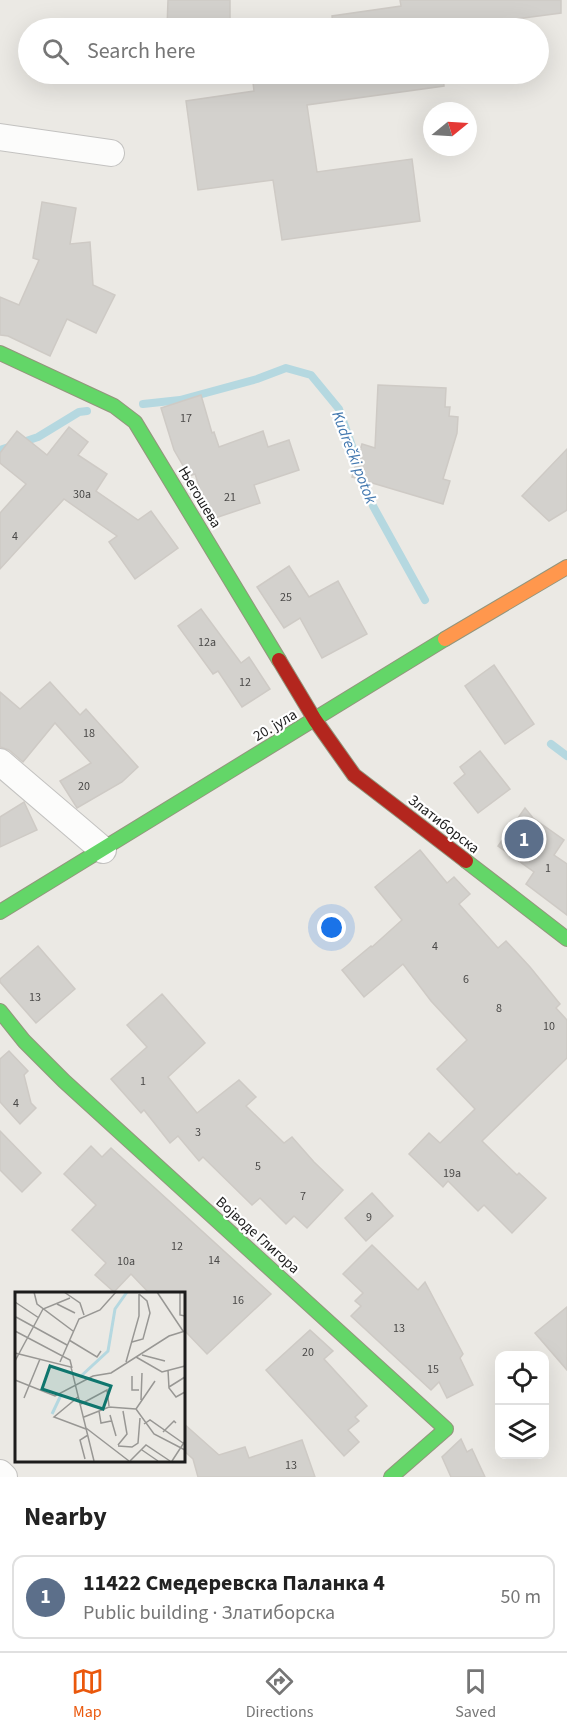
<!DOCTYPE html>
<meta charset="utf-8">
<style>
:root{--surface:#fff;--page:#f2f2f2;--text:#222;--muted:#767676;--line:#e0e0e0;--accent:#ea580c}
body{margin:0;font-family:"Source Sans 3",sans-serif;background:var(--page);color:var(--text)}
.controls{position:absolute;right:18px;bottom:18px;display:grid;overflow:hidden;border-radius:12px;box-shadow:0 6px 24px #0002}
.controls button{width:54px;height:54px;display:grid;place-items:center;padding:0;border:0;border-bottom:2px solid var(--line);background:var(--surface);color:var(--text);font:30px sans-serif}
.compass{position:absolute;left:423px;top:102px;width:54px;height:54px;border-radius:50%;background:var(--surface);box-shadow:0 6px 24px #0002;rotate:72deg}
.you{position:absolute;left:332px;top:928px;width:21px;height:21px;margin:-15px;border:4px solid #fff;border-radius:50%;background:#1a73e8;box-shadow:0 0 0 9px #1a73e833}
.badge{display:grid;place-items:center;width:39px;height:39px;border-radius:50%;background:var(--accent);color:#fff;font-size:20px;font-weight:700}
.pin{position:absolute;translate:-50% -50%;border:3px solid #fff;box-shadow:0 2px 6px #0006}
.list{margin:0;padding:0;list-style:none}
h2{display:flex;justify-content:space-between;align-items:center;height:78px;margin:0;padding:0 24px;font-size:26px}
h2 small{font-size:20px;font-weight:400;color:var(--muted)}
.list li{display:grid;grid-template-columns:39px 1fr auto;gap:18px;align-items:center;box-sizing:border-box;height:84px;margin:0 12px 12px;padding:0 12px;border:2px solid var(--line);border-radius:12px}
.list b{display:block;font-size:22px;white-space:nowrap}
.list p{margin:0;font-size:20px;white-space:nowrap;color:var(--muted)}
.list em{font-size:20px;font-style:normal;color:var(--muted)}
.icon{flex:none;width:33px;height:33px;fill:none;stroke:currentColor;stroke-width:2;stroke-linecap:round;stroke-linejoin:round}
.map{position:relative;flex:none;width:567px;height:1477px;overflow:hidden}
.search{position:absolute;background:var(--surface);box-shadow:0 6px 24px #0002;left:18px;right:18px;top:18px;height:66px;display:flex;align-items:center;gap:15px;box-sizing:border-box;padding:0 21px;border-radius:33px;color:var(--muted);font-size:22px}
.sheet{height:174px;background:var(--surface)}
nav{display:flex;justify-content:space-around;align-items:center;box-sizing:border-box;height:84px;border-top:2px solid var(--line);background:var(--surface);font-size:16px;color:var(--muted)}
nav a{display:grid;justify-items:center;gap:3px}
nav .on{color:var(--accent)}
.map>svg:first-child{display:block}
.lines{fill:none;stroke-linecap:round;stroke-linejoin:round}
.stream{stroke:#b5d8e0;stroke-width:8}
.building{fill:#d3d1cd;stroke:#cecac5;stroke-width:1.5}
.street-casing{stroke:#c3c2c0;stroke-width:28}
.fast-casing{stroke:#93957c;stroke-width:16}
.slow-casing{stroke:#93957c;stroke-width:16}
.jam-casing{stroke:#93957c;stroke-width:16}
.street{stroke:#fcfcfb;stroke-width:26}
.fast{stroke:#63d668;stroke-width:14}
.slow{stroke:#ff974d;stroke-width:14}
.jam{stroke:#b3261e;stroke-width:14}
.labels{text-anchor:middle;stroke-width:4.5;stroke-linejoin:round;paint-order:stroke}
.number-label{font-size:12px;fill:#4a4948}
.street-label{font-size:15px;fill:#1c1c1c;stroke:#fff}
.water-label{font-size:16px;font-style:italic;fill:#4479b0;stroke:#fff}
.inset-river{fill:none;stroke:#b5d8e0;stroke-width:3}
.inset-road{fill:none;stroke:#989794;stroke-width:1.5}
.view{fill:#0f766e;fill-opacity:0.15;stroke:#0f766e;stroke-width:3}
.inset-edge{fill:none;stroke:#1c1c1c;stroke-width:3}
</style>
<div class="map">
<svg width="567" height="1477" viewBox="0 0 567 1477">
<rect width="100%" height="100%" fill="#ebe9e4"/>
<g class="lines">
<g class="stream">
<path d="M143 404 180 400 257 379 286 368 311 375 339 409 373 506 425 600"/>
<path d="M0 450 38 437 79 412 87 411"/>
<path d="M551 744 567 756"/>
</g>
</g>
<g class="building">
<path d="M168 0H230V28H167Z"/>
<path d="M400 0H561V13L446 28H333L332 16 401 6Z"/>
<path d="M252 74H443L444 86 307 105 317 172 412 159 420 221 282 240 273 180 198 190 186 101 254 91Z"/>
<path d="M42 202 76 208 70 244 90 242 93 285 115 295 96 333 67 319 50 356 8 336 0 335V297L19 305 39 260 33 258Z"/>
<path d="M378 385 446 388 445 407H450L449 416 458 417 457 433 443 479 450 481 443 504 352 477 362 444 375 448Z"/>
<path d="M201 395 212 433 214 432 219 447 263 431 268 447 289 440 299 470 254 485 260 503 215 518 204 501 195 474 189 476 174 450 161 408Z"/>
<path d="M69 427 88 442 78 455 107 474 96 491 138 520 151 511 178 548 135 579 109 542 117 536 64 499 0 569V513L26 484 0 463V453L17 431 47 455Z"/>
<path d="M567 449V510L549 521 522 496Z"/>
<path d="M289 566 309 597 338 581 367 634 322 658 300 618 284 628 257 587Z"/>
<path d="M201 609 241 663 249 657 270 689 242 707 218 671 213 674 178 626Z"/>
<path d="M494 665 534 724 505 744 465 686Z"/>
<path d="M50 682 80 715 86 709 138 767 122 782 77 808 60 781 91 763 55 723 23 762 9 750 0 747V692L20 709Z"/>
<path d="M480 751 510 789 478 813 454 783 465 774 460 767Z"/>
<path d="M24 802 37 830 0 847V817Z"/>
<path d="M525 808 533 818 564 840 554 855 567 864V915L526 884 534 872 498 846Z"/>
<path d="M420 850 447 883 454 877 470 894 459 904 498 948 506 941 530 967 560 1004 556 1008 567 1020V1058L482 1141 517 1175 519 1173 546 1198 512 1233 484 1205 478 1211 448 1181 443 1187 409 1154 429 1133 440 1143 475 1109 437 1069 467 1040 431 1001 403 964 364 997 342 970 371 946 372 947 402 920 375 887Z"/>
<path d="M38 946 75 989 36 1023 0 982V979Z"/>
<path d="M162 994 205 1043 168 1077 197 1113 239 1080 256 1097 246 1106 284 1143 292 1137 314 1162 343 1190 307 1228 294 1216 286 1224 260 1198 252 1205 203 1157 199 1161 178 1136 170 1143 144 1110 141 1113 111 1079 147 1047 127 1025Z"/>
<path d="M9 1051 28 1071 24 1075 31 1103 36 1108 20 1124 0 1102V1059Z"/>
<path d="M0 1131 41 1173 22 1192 0 1170Z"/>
<path d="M91 1146 102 1157 111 1148 271 1294 207 1354 183 1329V1294H150L131 1274 114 1292 95 1275 106 1263 72 1230 96 1205 64 1174Z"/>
<path d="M372 1193 393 1216 366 1241 345 1218Z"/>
<path d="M372 1245 418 1290 425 1282 463 1354 460 1358 473 1385 447 1398 439 1382 431 1390 351 1316 361 1306 355 1301 363 1293 343 1274Z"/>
<path d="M567 1307V1370L535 1333Z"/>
<path d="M310 1330 333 1351 324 1359 367 1406 355 1417 359 1421 348 1430 359 1442 344 1456 266 1370Z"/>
<path d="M183 1423 219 1455 245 1447 249 1458 302 1440 315 1477H198L193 1459 183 1450Z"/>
<path d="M461 1439 467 1452 472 1449 485 1477H451L442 1457Z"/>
</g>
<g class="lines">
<defs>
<g id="street">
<path d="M0 137 111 153"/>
<path d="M0 762 103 850"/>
<path d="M0 1473 4 1477"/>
</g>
<g id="fast">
<path d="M0 353 114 406 135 422 279 660"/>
<path d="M466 861 567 939"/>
<path d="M0 912 445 639"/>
<path d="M0 1011 24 1041 64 1081 446 1429 391 1477"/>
</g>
<path id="slow" d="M445 639 567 567"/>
<path id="jam" d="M279 660 315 720 354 775 466 861"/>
</defs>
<use href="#street" class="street-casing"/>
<use href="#fast" class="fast-casing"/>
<use href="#slow" class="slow-casing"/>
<use href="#jam" class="jam-casing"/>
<use href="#street" class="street"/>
<use href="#fast" class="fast"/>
<use href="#slow" class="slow"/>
<use href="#jam" class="jam"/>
</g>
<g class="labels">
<g class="number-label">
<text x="186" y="422">17</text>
<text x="82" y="498">30a</text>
<text x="230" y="501">21</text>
<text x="15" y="540">4</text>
<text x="286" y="601">25</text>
<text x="207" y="646">12a</text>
<text x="245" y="686">12</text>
<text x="89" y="737">18</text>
<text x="84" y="790">20</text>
<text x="548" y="872">1</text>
<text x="435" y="950">4</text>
<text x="466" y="983">6</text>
<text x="35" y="1001">13</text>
<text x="499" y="1012">8</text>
<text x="549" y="1030">10</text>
<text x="143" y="1085">1</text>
<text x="16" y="1107">4</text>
<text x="198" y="1136">3</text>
<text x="258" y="1170">5</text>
<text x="452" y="1177">19a</text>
<text x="303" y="1200">7</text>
<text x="369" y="1221">9</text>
<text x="177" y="1250">12</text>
<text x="214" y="1264">14</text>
<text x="126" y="1265">10a</text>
<text x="238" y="1304">16</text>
<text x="399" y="1332">13</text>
<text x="308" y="1356">20</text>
<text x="433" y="1373">15</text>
<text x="291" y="1469">13</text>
</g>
<g class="street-label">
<text transform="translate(200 497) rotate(59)" y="5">Његошева</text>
<text transform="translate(275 725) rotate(-31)" y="5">20. јула</text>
<text transform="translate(444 824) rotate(38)" y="5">Златиборска</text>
<text transform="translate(258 1235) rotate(42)" y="5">Војводе Глигора</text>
</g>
<g class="water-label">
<text transform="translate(355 457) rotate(69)" y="6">Kudrečki potok</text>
</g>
</g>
<g transform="translate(15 1292)">
<rect width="170" height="170" fill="#ebe9e4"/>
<path class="inset-river" d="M65 85 93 59 100 17 112 0M37 122 46 103"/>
<path class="inset-road" d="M19 0 22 12 58 39M49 0 65 11 69 23M142 0 168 39M165 0V23L170 24M0 10 24 26M42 12 60 21M1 25 52 53M0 39 55 68 57 76M54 48 82 65 86 59M117 50 128 47 135 21 132 9 124 2M0 61 56 75 79 169M127 63 150 69M121 65 147 80 170 74M0 69 28 17 55 6M45 70 64 27 85 18 101 0M111 70 124 24V2M153 78 154 96 161 105 170 100M117 84V98H124M0 88 40 104 78 84 96 81 154 44 170 39M154 95 170 85M63 105 39 125 71 137M9 106 25 67M126 108 127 81M66 112 92 98 94 114M121 117 139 142 170 158M121 117 140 89M84 119 86 131 96 129M95 123 101 144M69 125 94 115 121 117M129 132 135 128 168 151M71 136 114 169M148 140 159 129 161 131M103 153 112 142 108 119M103 154 117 155 123 151 125 126M127 158 143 169M70 167 65 148 73 143M115 169 131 153 155 169M157 169 170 149"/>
<path class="view" d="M35 74 96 94 88 117 27 97Z"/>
<rect width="170" height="170" class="inset-edge"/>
</g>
</svg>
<div class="controls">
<button><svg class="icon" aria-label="locate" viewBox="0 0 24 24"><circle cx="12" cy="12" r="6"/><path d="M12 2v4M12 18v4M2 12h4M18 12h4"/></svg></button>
<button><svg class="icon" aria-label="layers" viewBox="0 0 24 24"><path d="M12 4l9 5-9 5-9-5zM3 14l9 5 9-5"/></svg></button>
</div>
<svg class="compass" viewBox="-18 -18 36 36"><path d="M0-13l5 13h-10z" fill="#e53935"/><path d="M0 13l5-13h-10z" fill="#767676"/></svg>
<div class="you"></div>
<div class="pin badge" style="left:524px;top:839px;background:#5c6f8a">1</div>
<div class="search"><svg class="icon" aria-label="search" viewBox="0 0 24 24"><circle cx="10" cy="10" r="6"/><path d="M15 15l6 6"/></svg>Search here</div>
</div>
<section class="sheet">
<h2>Nearby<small></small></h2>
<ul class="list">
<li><span class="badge" style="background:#5c6f8a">1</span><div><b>11422 Смедеревска Паланка 4</b><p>Public building · Златиборска</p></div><em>50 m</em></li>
</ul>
</section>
<nav>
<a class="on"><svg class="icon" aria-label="map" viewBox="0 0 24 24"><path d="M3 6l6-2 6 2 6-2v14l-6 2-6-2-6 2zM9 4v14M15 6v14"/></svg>Map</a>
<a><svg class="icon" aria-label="directions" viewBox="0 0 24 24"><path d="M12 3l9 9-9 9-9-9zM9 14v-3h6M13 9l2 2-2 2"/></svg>Directions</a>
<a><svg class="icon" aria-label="saved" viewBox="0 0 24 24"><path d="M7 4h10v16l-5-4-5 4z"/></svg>Saved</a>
</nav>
